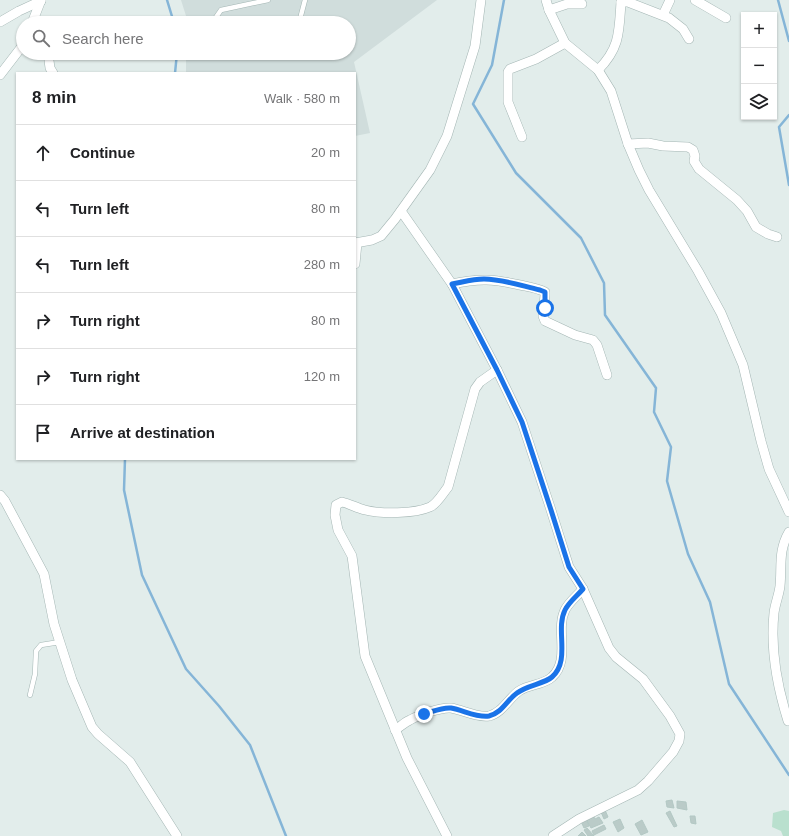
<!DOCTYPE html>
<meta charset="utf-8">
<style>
:root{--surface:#fff;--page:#f2f2f2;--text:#202124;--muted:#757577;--line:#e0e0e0}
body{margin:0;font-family:Arial,sans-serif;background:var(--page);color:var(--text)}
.controls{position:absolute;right:12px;top:12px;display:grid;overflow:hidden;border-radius:0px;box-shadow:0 1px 3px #0004}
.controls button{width:36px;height:36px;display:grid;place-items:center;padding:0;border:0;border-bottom:1px solid var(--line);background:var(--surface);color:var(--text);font:20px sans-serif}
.stop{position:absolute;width:12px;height:12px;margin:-9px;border:3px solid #1a73e8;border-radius:50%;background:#fff}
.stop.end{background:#1a73e8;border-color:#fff;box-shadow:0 1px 4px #0008}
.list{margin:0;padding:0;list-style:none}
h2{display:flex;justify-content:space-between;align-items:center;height:52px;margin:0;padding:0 16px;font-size:17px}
h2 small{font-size:13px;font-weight:400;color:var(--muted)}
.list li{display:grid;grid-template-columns:26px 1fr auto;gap:12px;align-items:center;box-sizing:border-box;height:56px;padding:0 16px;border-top:1px solid var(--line)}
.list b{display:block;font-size:15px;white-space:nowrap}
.list em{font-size:13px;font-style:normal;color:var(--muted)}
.icon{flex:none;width:22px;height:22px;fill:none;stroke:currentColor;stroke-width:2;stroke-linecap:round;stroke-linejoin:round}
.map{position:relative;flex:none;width:789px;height:836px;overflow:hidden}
.search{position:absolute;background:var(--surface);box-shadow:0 1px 3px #0004;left:16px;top:16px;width:340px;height:44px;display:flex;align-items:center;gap:10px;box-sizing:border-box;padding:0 14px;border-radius:22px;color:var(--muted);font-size:15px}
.panel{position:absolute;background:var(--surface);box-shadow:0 1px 3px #0004;left:16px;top:72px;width:340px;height:388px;border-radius:0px}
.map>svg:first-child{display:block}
.built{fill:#d0dddc}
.green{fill:#b9e0ce}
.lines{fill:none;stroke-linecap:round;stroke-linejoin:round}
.stream{stroke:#85b5d7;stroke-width:2.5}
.building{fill:#bacbc8;stroke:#b3c8c4}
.lane-casing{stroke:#a4b6b4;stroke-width:5.5}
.street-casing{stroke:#a4b6b4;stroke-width:10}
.lane{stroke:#fff;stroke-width:4.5}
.street{stroke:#fff;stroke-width:9}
.route{stroke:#1a73e8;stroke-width:5}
</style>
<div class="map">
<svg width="789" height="836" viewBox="0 0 789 836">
<rect width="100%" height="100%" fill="#e2edeb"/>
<path class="built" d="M181 0H437L354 62 370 133 355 136V73H186V53H349V23H187V19Z"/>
<path class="green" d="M784 810 789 811V836H783L781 831 772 827 773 813Z"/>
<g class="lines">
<g class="stream">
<path d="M167 0 174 23"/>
<path d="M504 0 492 65 473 104 516 173 581 238 604 283 605 315 656 388 654 412 671 447 667 481 688 554 710 602 729 684 789 775"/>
<path d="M778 0 789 41"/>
<path d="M175 73 177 53"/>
<path d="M789 115 779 127 789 185"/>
<path d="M125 459 124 490 142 575 186 669 219 706 250 745 286 836"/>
</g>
</g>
<g class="building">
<path d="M672 800 674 808 667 807 666 801Z"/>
<path d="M677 801 686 802 687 810 677 808Z"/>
<path d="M605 810 608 817 604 819 601 812Z"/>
<path d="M670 811 677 826 674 827 666 813Z"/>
<path d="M593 815 595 819 599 817 603 823 591 828 586 819Z"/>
<path d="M690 816H695L696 824 691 823Z"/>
<path d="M585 817 589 826 584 828 580 819Z"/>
<path d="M620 819 624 828 618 832 613 822Z"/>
<path d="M642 820 648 832 641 835 635 824Z"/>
<path d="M604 825 606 829 594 835 592 831Z"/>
<path d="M587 828 594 836H588L584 830Z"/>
<path d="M582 832 586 836H578Z"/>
</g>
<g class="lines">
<defs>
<g id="lane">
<path d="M212 23 221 10 268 0"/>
<path d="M299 23 305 0"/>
<path d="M222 53 224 55 241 53"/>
<path d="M30 695 35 674 36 651 41 645 60 642"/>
</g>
<g id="street">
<path d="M546 0 549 10 565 43 598 70 611 91 628 144 639 170 649 190 698 271 721 313 743 365 761 441 769 469 789 512"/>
<path d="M695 0 726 18"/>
<path d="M621 2H628L669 18 683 29 689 39"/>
<path d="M549 10 567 4H582"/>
<path d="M663 15 670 0"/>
<path d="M0 22 19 11 41 1"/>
<path d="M32 23 41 0"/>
<path d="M48 53 50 68 53 73"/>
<path d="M598 70C620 48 619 32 621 2L622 0"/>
<path d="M0 75 23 45"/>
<path d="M522 137 508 102V72L510 69 536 59 565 43"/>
<path d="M628 144 648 143 663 146 688 147 693 150 695 156 694 161 699 169 737 200 747 211 756 227 768 234 777 237"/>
<path d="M401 211 452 284 497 370 522 422 551 510 569 567 583 589 609 648 616 657 643 679 670 716 680 734 679 741 673 752 648 781 638 790 579 819 553 836"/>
<path d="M355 243 372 240 381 236 395 219 430 170 447 136 475 46 481 0"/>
<path d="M355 264 357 243"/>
<path d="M452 284C480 278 493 279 520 285 529 287 537 288 545 292V295L543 316 545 321 575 335 593 340 597 345 607 375"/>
<path d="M0 495 5 501 44 574 54 624 72 680 92 727 98 734 130 762 177 836"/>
<path d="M788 721C777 686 770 651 774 613 775 604 779 595 780 586 782 566 778 551 789 532"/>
<path d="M395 730C400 727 405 722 410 720 419 715 441 707 451 708 463 710 477 718 489 716 502 713 509 698 519 691 529 684 544 685 552 677 571 660 555 630 565 610 569 602 577 596 583 589"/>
<path d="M447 836 407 758 365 656 352 556 338 530 335 515 336 505 342 502C350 504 357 508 365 510 381 514 414 514 430 507 437 504 443 493 448 487L475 389 480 382 497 370"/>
</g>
</defs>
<use href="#lane" class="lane-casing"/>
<use href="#street" class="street-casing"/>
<use href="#lane" class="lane"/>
<use href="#street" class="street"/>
</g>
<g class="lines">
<path class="route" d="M424 714C432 712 442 707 451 708 463 710 477 718 489 716 502 713 507 700 517 693 527 685 544 684 552 677 571 660 555 630 565 610 569 602 577 596 583 589L569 567 551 510 522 422 497 370 452 284C463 282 473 279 484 279 502 279 522 286 540 290L545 292V308"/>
</g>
</svg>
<div class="controls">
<button>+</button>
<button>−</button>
<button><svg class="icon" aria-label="layers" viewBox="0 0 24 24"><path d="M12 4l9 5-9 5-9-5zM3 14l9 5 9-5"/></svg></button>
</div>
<div class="stop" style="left:545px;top:308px"></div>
<div class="stop end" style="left:424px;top:714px"></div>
<div class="search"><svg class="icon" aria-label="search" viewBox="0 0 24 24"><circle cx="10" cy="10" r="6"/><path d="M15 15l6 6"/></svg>Search here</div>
<section class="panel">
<h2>8 min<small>Walk · 580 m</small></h2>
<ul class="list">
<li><svg class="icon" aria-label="ahead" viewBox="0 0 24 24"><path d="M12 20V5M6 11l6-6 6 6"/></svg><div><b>Continue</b></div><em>20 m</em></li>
<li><svg class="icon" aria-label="left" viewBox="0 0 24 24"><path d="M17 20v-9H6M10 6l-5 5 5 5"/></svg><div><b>Turn left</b></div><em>80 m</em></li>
<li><svg class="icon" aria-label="left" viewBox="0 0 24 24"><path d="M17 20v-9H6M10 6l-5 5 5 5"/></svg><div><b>Turn left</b></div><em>280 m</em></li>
<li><svg class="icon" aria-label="right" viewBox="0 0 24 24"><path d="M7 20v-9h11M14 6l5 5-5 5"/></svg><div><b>Turn right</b></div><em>80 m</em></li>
<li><svg class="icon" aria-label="right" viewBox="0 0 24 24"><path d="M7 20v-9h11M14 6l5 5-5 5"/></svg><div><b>Turn right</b></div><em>120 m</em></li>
<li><svg class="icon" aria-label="arrive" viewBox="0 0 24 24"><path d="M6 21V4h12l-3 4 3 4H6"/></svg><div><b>Arrive at destination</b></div></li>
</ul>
</section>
</div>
